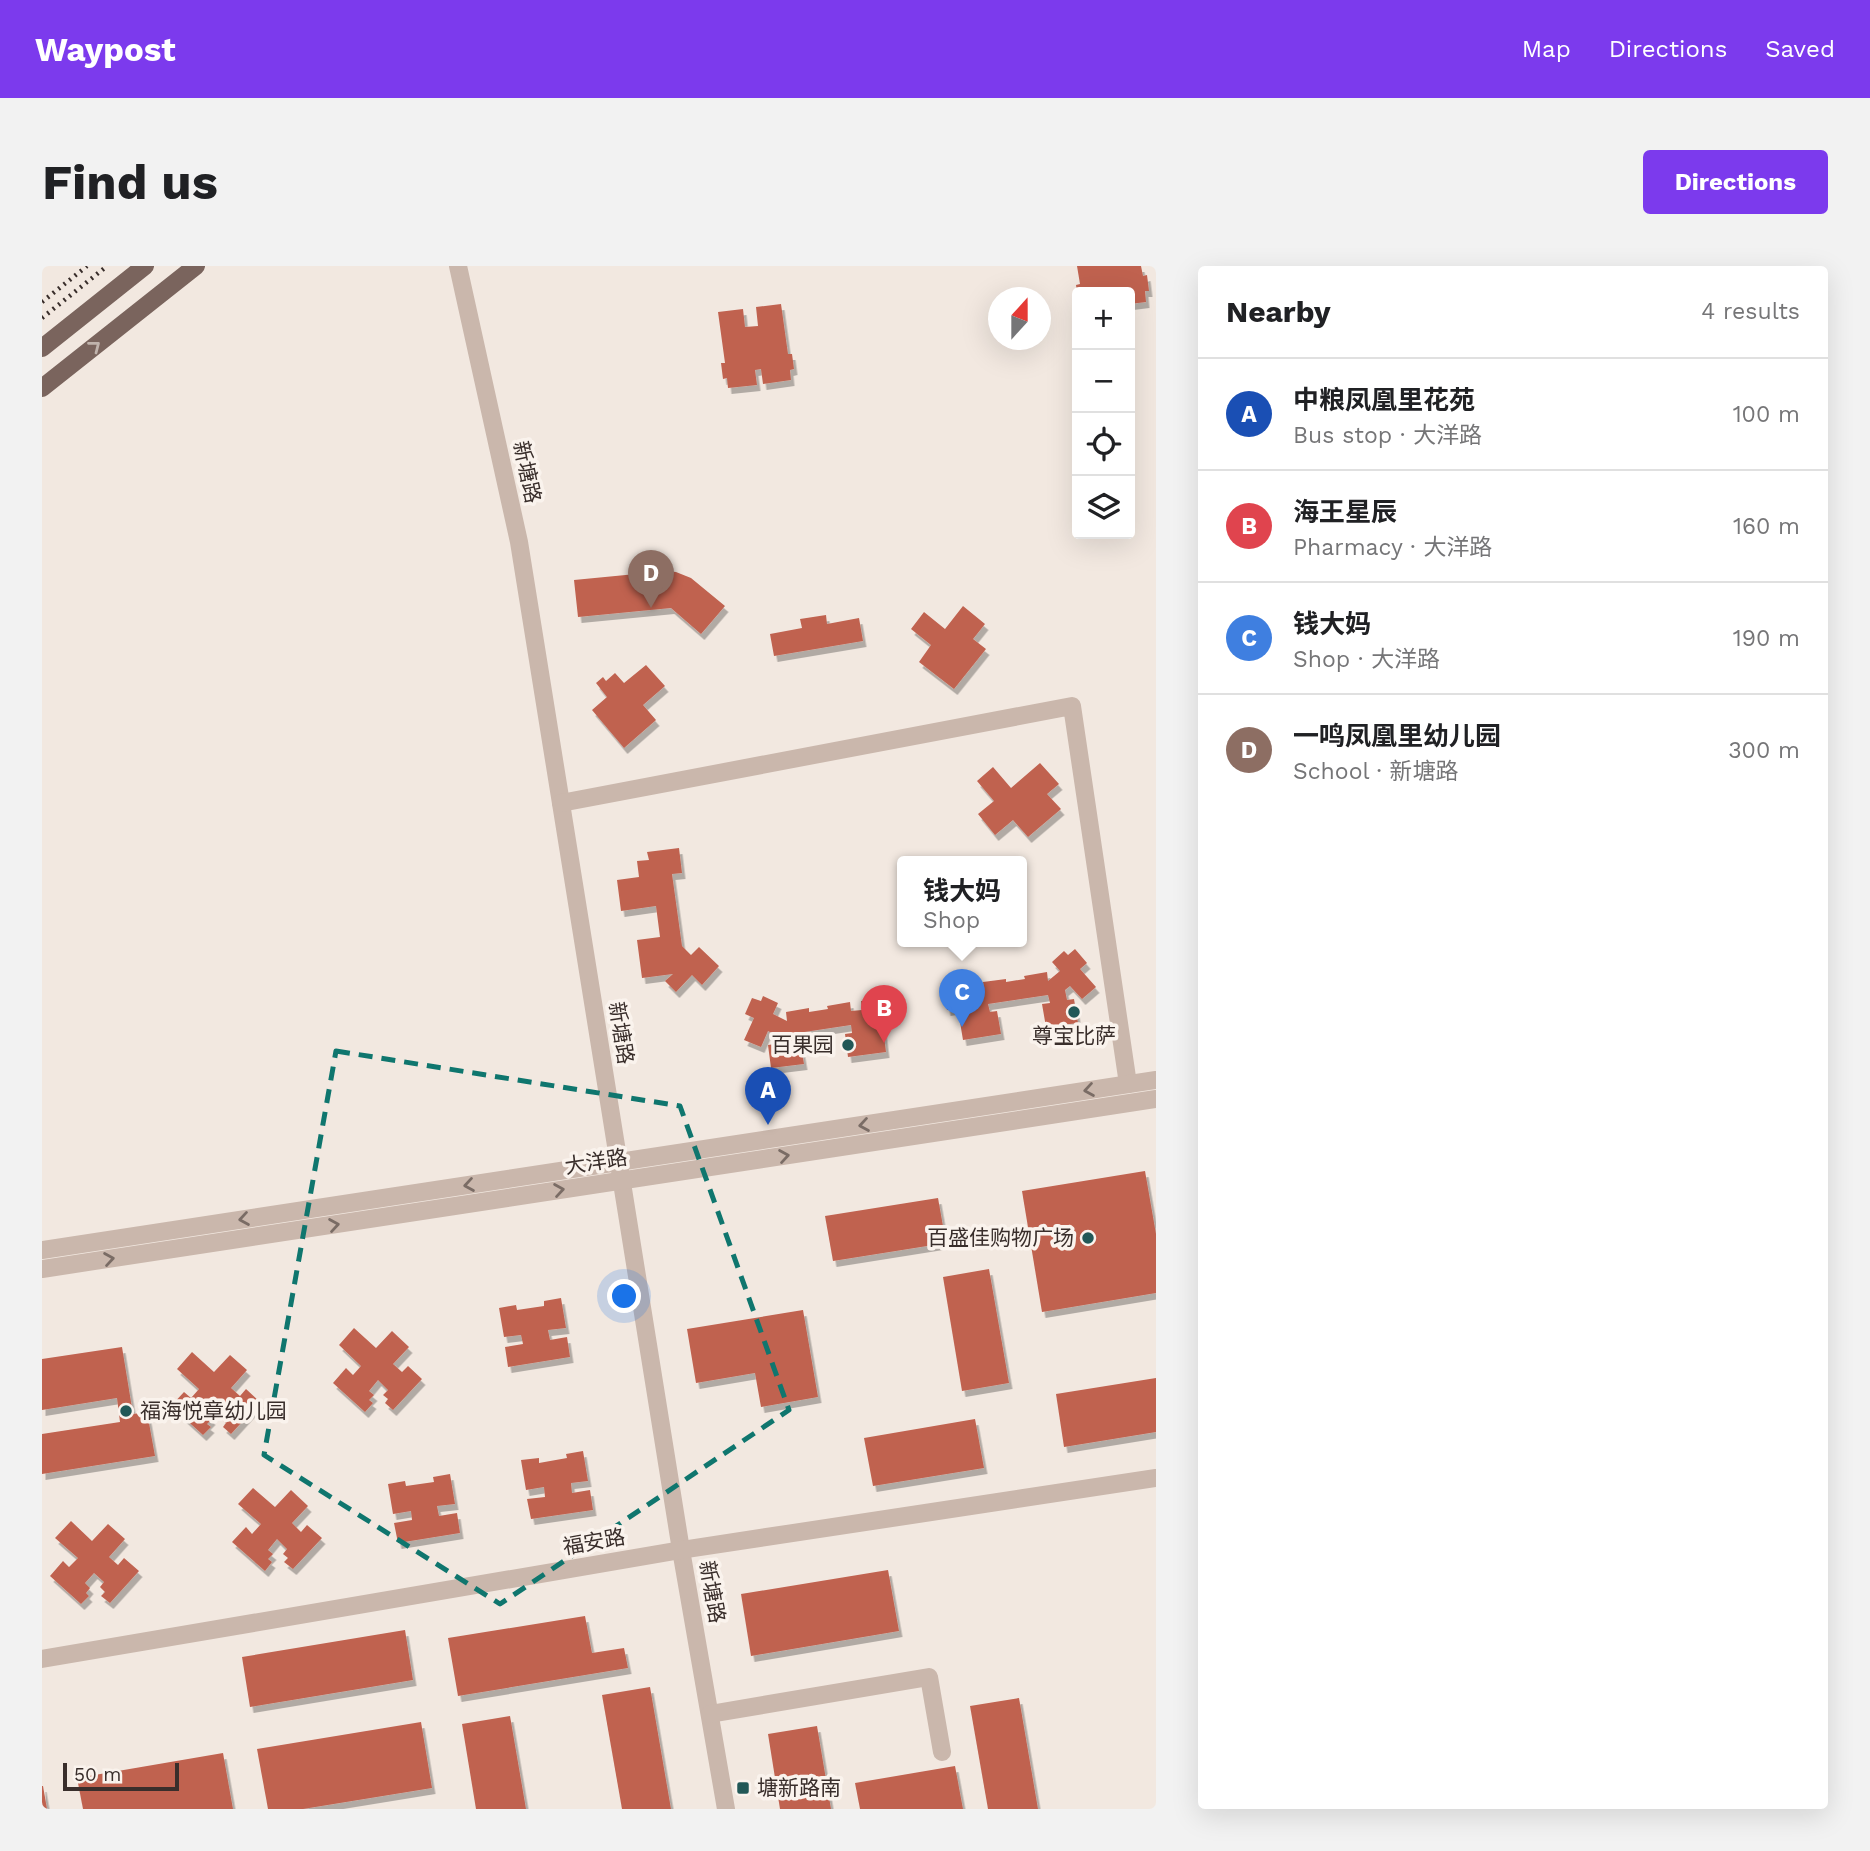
<!DOCTYPE html>
<meta charset="utf-8">
<style>
:root{--surface:#fff;--page:#f2f2f2;--text:#202124;--muted:#757577;--line:#e0e0e0;--accent:#7c3aed}
body{margin:0;font-family:"Work Sans","Noto Sans SC",sans-serif;background:var(--page);color:var(--text)}
.controls{position:absolute;right:21px;top:21px;display:grid;overflow:hidden;border-radius:7px;box-shadow:0 7px 28px #0002}
.controls button{width:63px;height:63px;display:grid;place-items:center;padding:0;border:0;border-bottom:2px solid var(--line);background:var(--surface);color:var(--text);font:35px sans-serif}
.compass{position:absolute;left:946px;top:21px;width:63px;height:63px;border-radius:50%;background:var(--surface);box-shadow:0 7px 28px #0002;rotate:21deg}
.scale{position:absolute;left:21px;bottom:18px;width:116px;box-sizing:border-box;padding-left:7px;border:4px solid #392e2b;border-top:0;font-size:19px;line-height:24px;white-space:nowrap;color:#392e2b;-webkit-text-stroke:5px #faf3ed;paint-order:stroke}
.you{position:absolute;left:583px;top:1031px;width:24px;height:24px;margin:-18px;border:5px solid #fff;border-radius:50%;background:#1a73e8;box-shadow:0 0 0 10px #1a73e833}
.badge{display:grid;place-items:center;width:46px;height:46px;border-radius:50%;background:var(--accent);color:#fff;font-size:23px;font-weight:700}
.pin{position:absolute;translate:-50% -58px;filter:drop-shadow(0 2px 4px #0008)}
.pin::after{content:'';position:absolute;top:37px;width:24px;height:21px;background:inherit;clip-path:polygon(0 0,100% 0,50% 100%)}
.popup{position:absolute;left:855px;top:590px;width:130px;height:91px;box-sizing:border-box;display:grid;place-content:center;border-radius:7px;background:var(--surface);filter:drop-shadow(0 2px 5px #0005);font-size:23px;white-space:nowrap;color:var(--muted)}
.popup b{font-size:26px;color:var(--text)}
.popup::after{content:'';position:absolute;left:50%;top:100%;margin-left:-14px;border:14px solid transparent;border-top-color:var(--surface)}
.list{margin:0;padding:0;list-style:none}
h2{display:flex;justify-content:space-between;align-items:center;height:91px;margin:0;padding:0 28px;font-size:30px}
h2 small{font-size:23px;font-weight:400;color:var(--muted)}
.list li{display:grid;grid-template-columns:46px 1fr auto;gap:21px;align-items:center;box-sizing:border-box;height:112px;padding:0 28px;border-top:2px solid var(--line)}
.list b{display:block;font-size:26px;white-space:nowrap}
.list p{margin:0;font-size:23px;white-space:nowrap;color:var(--muted)}
.list em{font-size:23px;font-style:normal;color:var(--muted)}
.icon{flex:none;width:38px;height:38px;fill:none;stroke:currentColor;stroke-width:2;stroke-linecap:round;stroke-linejoin:round}
.map{position:relative;flex:none;width:1114px;height:1543px;overflow:hidden;border-radius:7px}
header{display:flex;align-items:center;gap:42px;box-sizing:border-box;height:98px;padding:0 35px;background:var(--accent);color:#fff}
header strong{font-size:33px}
nav{display:flex;gap:38px;margin-inline-start:auto;font-size:24px}
.intro{display:flex;align-items:center;justify-content:space-between;box-sizing:border-box;height:168px;padding:0 42px}
h1{margin:0;font-size:49px}
.button{padding:18px 32px;border-radius:7px;background:var(--accent);color:#fff;font-size:24px;font-weight:700}
main{display:flex;gap:42px;padding:0 42px}
aside{flex:1;background:var(--surface);border-radius:7px;box-shadow:0 7px 28px #0002}
.map>svg:first-child{display:block}
.building{fill:#c06250;filter:url(#shadow)}
.lines{fill:none;stroke-linecap:round;stroke-linejoin:round}
.minor{stroke:#cab7ac;stroke-width:18}
.major{stroke:#7a645d;stroke-width:18}
.rail{stroke:#392e2b;stroke-width:4.5;stroke-dasharray:2 5;stroke-linecap:butt}
.oneway{stroke:#c0b3ac}
.oneway2{stroke:#7a6c65}
.marked{fill:none;stroke:#0f766e;stroke-width:5;stroke-dasharray:14 9;stroke-linejoin:round}
.poi-dot{fill:#225857;stroke:#faf3ed;stroke-width:2.5}
.labels{text-anchor:middle;stroke-width:7;stroke-linejoin:round;paint-order:stroke}
.street-label{font-size:21px;fill:#392e2b;stroke:#faf3ed}
.poi-label{font-size:21px;fill:#392e2b;stroke:#faf3ed;text-anchor:end}
</style>
<header>
<strong>Waypost</strong>
<nav><a>Map</a><a>Directions</a><a>Saved</a></nav>
</header>
<div class="intro"><h1>Find us</h1><a class="button">Directions</a></div>
<main>
<div class="map">
<svg width="1114" height="1543" viewBox="0 0 1114 1543">
<defs>
<filter id="shadow"><feDropShadow dx="3.5" dy="6" stdDeviation="0" flood-color="#0004"/></filter>
</defs>
<rect width="100%" height="100%" fill="#f2e8e0"/>
<g class="building">
<path d="M1035 0H1099L1101 10 1105 9 1107 25H1103L1104 36 1088 38V26H1074V25L1035 26 1034 19 1038 18Z"/>
<path d="M739 38 746 88H750L752 103 748 104 749 114 721 118 719 103 713 104 715 119 686 122 685 112 681 113 679 97H683L676 46 701 43 703 61 716 60 714 41Z"/>
<path d="M625 305 634 306 649 312 683 340 659 368 629 342 536 351 532 314Z"/>
<path d="M921 340 943 358 931 373 944 383 912 423 877 396 889 379 869 363 882 346 903 363Z"/>
<path d="M784 349 785 358 817 352 821 375 732 390 728 368 760 362 758 353Z"/>
<path d="M604 399 623 420 601 439 614 454 582 482 550 444 565 431 554 417 561 411 564 415 573 407 582 417Z"/>
<path d="M998 497 1017 518 1005 528 1019 543 986 571 971 554 953 569 936 548 952 535 935 515 951 501 969 522Z"/>
<path d="M637 582 640 607 630 608 640 680 649 689 657 681 677 700 660 719 650 709 634 726 623 715 631 708 600 712 595 674 618 671 614 640 579 645 575 614 597 611 595 595 607 594 605 586Z"/>
<path d="M1033 683 1045 697 1038 703 1054 721 1040 733 1028 720 1023 724 1025 734 1032 733 1036 757 1004 761 1000 738 1008 737 1006 729 946 738 948 746 955 745 959 768 921 774 917 750 925 749 924 741 905 744 902 725 907 724V721L929 717 931 726 942 725 941 716 964 713V716L983 713 982 710 1005 706 1006 715 1018 705 1010 696 1022 685 1026 689Z"/>
<path d="M721 730 736 737 731 748 745 755 744 746 767 742V746L786 743 785 740 808 736 809 745 820 744 819 735 842 731 843 734H848L851 753 832 756 833 763 841 762 844 786 806 791 803 768 810 767 809 759 749 768 750 776 758 775 762 798 729 802 726 779 733 778 732 768 726 765 719 781 702 774 712 752 703 748 710 732 719 735Z"/>
<path d="M1103 905 1114 968V1027L1000 1046 980 925Z"/>
<path d="M896 932 904 977 791 995 783 950Z"/>
<path d="M947 1003 967 1117 920 1125 901 1011Z"/>
<path d="M519 1032 524 1062 506 1064 508 1074 525 1071 528 1091 466 1101 463 1081 481 1078 479 1069 462 1071 457 1042 474 1039 475 1044 502 1040V1035Z"/>
<path d="M761 1044 776 1131 719 1141 713 1107 654 1117 645 1063Z"/>
<path d="M312 1062 334 1082 350 1065 367 1081 351 1098 360 1106 366 1100 380 1113 351 1144 343 1137 346 1133 341 1129 346 1124 336 1114 327 1125 332 1129 327 1134 331 1137 323 1146 291 1117 304 1102 311 1109 319 1100 297 1079Z"/>
<path d="M80 1081 91 1148 105 1146 113 1190 0 1208V1168L78 1156 75 1132 0 1144V1093Z"/>
<path d="M150 1086 172 1106 188 1089 205 1104 189 1122 198 1130 204 1123 218 1136 189 1168 181 1161 184 1157 179 1153 184 1147 174 1138 165 1148 170 1153 165 1158 169 1161 161 1169 129 1140 142 1126 149 1132 157 1123 135 1103Z"/>
<path d="M1114 1112V1166L1022 1181 1014 1128Z"/>
<path d="M933 1153 942 1202 831 1220 822 1172Z"/>
<path d="M541 1185 546 1215 529 1217 530 1227 548 1224 551 1244 489 1253 485 1233 503 1231 502 1221 484 1224 479 1194 497 1192V1197L525 1192 524 1188Z"/>
<path d="M408 1208 413 1238 395 1240 397 1250 415 1247 418 1267 356 1277 352 1257 370 1254 369 1245 351 1248 346 1218 363 1215 364 1220 392 1216 391 1211Z"/>
<path d="M211 1222 233 1241 249 1224 266 1240 250 1257 259 1266 265 1259 280 1272 251 1303 242 1296 246 1292 241 1288 245 1283 235 1273 226 1284 231 1288 226 1293 230 1296 223 1305 190 1276 204 1261 210 1268 219 1258 196 1238Z"/>
<path d="M29 1255 50 1275 66 1258 83 1273 67 1291 76 1299 82 1292 97 1305 68 1337 59 1330 63 1326 58 1321 62 1316 52 1307 43 1317 48 1322 44 1327 47 1330 39 1338 8 1310 21 1295 27 1301 36 1292 13 1272Z"/>
<path d="M846 1304 857 1365 709 1390 699 1328Z"/>
<path d="M543 1350 550 1387 582 1382 586 1402 416 1430 406 1372Z"/>
<path d="M363 1364 371 1414 208 1441 200 1391Z"/>
<path d="M608 1421 629 1543H580L560 1429Z"/>
<path d="M977 1432 996 1543H946L928 1440Z"/>
<path d="M468 1450 484 1543H434L420 1458Z"/>
<path d="M379 1456 390 1522 261 1543H226L215 1483Z"/>
<path d="M775 1460 789 1543H738L726 1468Z"/>
<path d="M181 1487 191 1543H41L35 1512Z"/>
<path d="M913 1500 921 1543H818L813 1517Z"/>
<path d="M0 1520H1L5 1543H0Z"/>
</g>
<g class="lines">
<g class="minor">
<path d="M416 0 477 276 639 1284 684 1543"/>
<path d="M519 537 1030 440 1086 818"/>
<path d="M0 984 1114 814"/>
<path d="M0 1003 1114 833"/>
<path d="M0 1393 639 1284 1114 1212"/>
<path d="M668 1448 887 1411 900 1486"/>
</g>
<g class="major">
<path d="M0 82 103 0"/>
<path d="M0 122 154 0"/>
</g>
<g class="rail">
<path d="M0 36 45 0"/>
<path d="M0 52 65 0"/>
</g>
</g>
<defs><path id="oneway-chevron" d="M-2-3.5L2.5 0L-2 3.5" fill="none" stroke-width="1.6" stroke-linecap="round" stroke-linejoin="round" transform="scale(1.75)"/></defs>
<use class="oneway" href="#oneway-chevron" transform="translate(53 80) rotate(-38)"/>
<g class="oneway2">
<use href="#oneway-chevron" transform="translate(1047 824) rotate(171)"/>
<use href="#oneway-chevron" transform="translate(822 859) rotate(171)"/>
<use href="#oneway-chevron" transform="translate(742 890) rotate(-9)"/>
<use href="#oneway-chevron" transform="translate(427 919) rotate(171)"/>
<use href="#oneway-chevron" transform="translate(517 924) rotate(-9)"/>
<use href="#oneway-chevron" transform="translate(202 953) rotate(171)"/>
<use href="#oneway-chevron" transform="translate(292 959) rotate(-9)"/>
<use href="#oneway-chevron" transform="translate(67 993) rotate(-9)"/>
</g>
<path class="marked" d="M294 785 638 840 747 1144 458 1338 222 1189Z"/>
<g class="poi-dot">
<circle cx="1032" cy="746" r="7"/>
<circle cx="806" cy="779" r="7"/>
<circle cx="1046" cy="972" r="7"/>
<circle cx="84" cy="1145" r="7"/>
<rect x="694" y="1515" width="14" height="14" rx="3.5"/>
</g>
<g class="labels">
<g class="street-label">
<text transform="translate(485 206) rotate(78)" y="7">新塘路</text>
<text transform="translate(579 767) rotate(81)" y="7">新塘路</text>
<text transform="translate(554 896) rotate(-9)" y="7">大洋路</text>
<text transform="translate(552 1276) rotate(-10)" y="7">福安路</text>
<text transform="translate(670 1326) rotate(80)" y="7">新塘路</text>
</g>
<g class="poi-label">
<text x="1032" y="777" text-anchor="middle">尊宝比萨</text>
<text x="792" y="786">百果园</text>
<text x="1032" y="979">百盛佳购物广场</text>
<text x="98" y="1152" text-anchor="start">福海悦章幼儿园</text>
<text x="715" y="1529" text-anchor="start">塘新路南</text>
</g>
</g>
</svg>
<div class="controls">
<button>+</button>
<button>−</button>
<button><svg class="icon" aria-label="locate" viewBox="0 0 24 24"><circle cx="12" cy="12" r="6"/><path d="M12 2v4M12 18v4M2 12h4M18 12h4"/></svg></button>
<button><svg class="icon" aria-label="layers" viewBox="0 0 24 24"><path d="M12 4l9 5-9 5-9-5zM3 14l9 5 9-5"/></svg></button>
</div>
<svg class="compass" viewBox="-18 -18 36 36"><path d="M0-13l5 13h-10z" fill="#e53935"/><path d="M0 13l5-13h-10z" fill="#757577"/></svg>
<div class="scale">50 m</div>
<div class="you"></div>
<div class="pin badge" style="left:726px;top:859px;background:#1a4fb4">A</div>
<div class="pin badge" style="left:842px;top:777px;background:#e0444e">B</div>
<div class="pin badge" style="left:920px;top:761px;background:#3f7fe0">C</div>
<div class="popup"><b>钱大妈</b>Shop</div>
<div class="pin badge" style="left:609px;top:342px;background:#8d6e63">D</div>
</div>
<aside>
<h2>Nearby<small>4 results</small></h2>
<ul class="list">
<li><span class="badge" style="background:#1a4fb4">A</span><div><b>中粮凤凰里花苑</b><p>Bus stop · 大洋路</p></div><em>100 m</em></li>
<li><span class="badge" style="background:#e0444e">B</span><div><b>海王星辰</b><p>Pharmacy · 大洋路</p></div><em>160 m</em></li>
<li><span class="badge" style="background:#3f7fe0">C</span><div><b>钱大妈</b><p>Shop · 大洋路</p></div><em>190 m</em></li>
<li><span class="badge" style="background:#8d6e63">D</span><div><b>一鸣凤凰里幼儿园</b><p>School · 新塘路</p></div><em>300 m</em></li>
</ul>
</aside>
</main>
